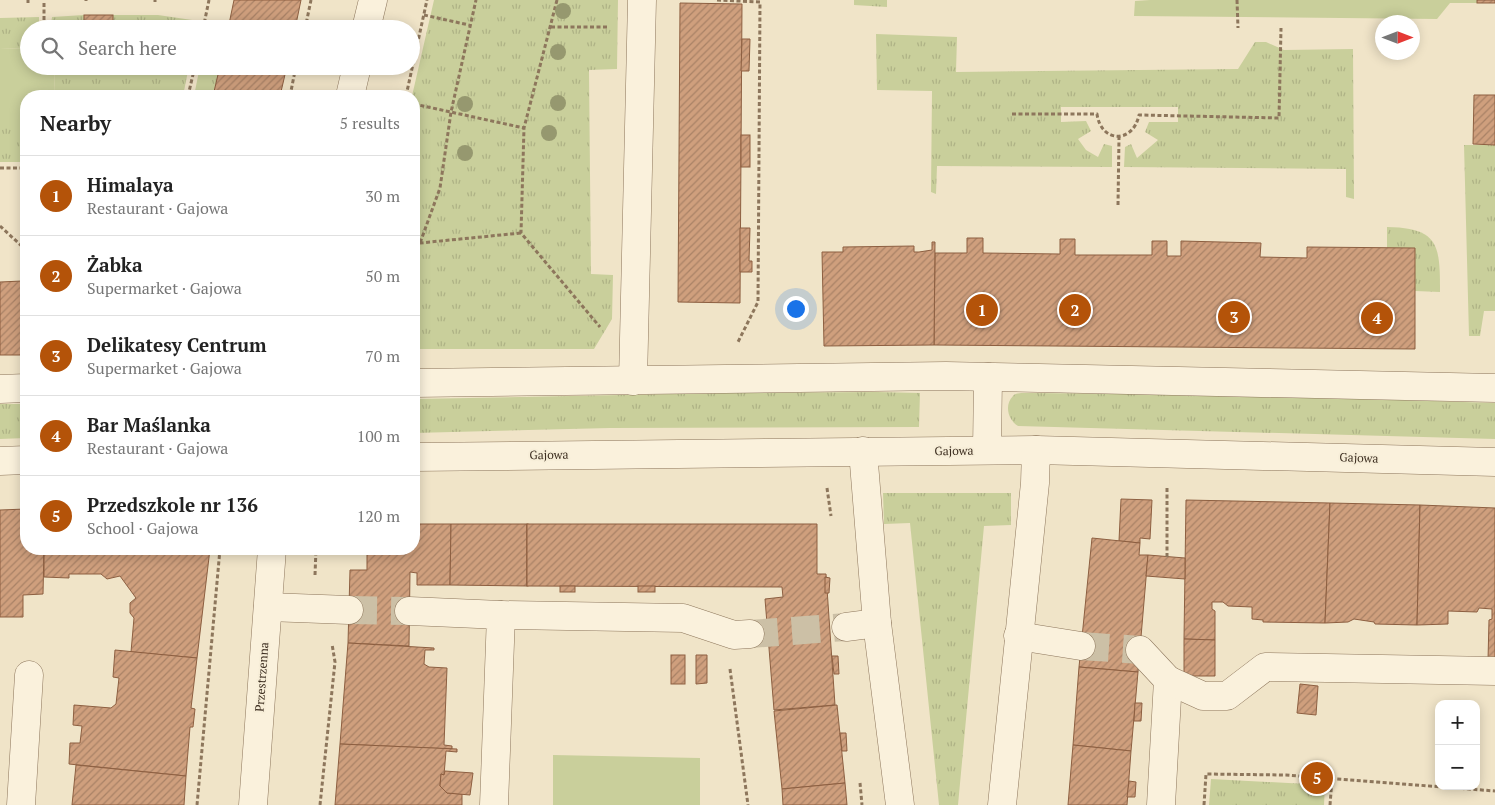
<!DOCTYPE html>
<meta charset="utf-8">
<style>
:root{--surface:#fff;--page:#f2f2f2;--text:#222;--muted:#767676;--line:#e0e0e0;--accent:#b45309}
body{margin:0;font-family:"PT Serif",serif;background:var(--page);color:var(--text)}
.controls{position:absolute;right:15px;bottom:15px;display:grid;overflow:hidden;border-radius:10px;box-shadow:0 2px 12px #0003}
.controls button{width:45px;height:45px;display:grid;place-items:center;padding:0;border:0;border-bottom:1px solid var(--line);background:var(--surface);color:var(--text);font:25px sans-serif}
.compass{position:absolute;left:1375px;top:15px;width:45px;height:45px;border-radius:50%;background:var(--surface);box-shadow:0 2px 12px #0003;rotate:90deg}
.you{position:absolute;left:795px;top:308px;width:18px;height:18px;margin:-12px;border:4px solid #fff;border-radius:50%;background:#1a73e8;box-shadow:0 0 0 8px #1a73e833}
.badge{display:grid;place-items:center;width:32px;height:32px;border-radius:50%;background:var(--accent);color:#fff;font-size:16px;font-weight:700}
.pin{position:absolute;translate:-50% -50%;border:2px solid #fff;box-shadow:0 1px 5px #0006}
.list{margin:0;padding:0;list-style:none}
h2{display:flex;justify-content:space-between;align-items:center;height:65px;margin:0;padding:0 20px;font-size:21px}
h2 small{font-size:16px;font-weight:400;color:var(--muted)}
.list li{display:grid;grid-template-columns:32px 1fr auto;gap:15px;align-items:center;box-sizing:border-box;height:80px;padding:0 20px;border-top:1px solid var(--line)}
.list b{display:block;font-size:19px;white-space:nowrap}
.list p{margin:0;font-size:16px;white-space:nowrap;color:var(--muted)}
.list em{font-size:16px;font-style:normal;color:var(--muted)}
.icon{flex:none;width:28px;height:28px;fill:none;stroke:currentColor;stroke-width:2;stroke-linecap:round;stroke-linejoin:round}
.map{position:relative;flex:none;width:1495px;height:805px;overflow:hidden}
.search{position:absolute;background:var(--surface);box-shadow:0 2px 12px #0003;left:20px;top:20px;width:400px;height:55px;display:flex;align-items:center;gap:12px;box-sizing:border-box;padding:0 18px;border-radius:28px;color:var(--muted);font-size:19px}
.panel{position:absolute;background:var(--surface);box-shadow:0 2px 12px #0003;left:20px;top:90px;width:400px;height:465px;border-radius:20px}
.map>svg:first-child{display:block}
.grass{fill:url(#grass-tufts)}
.garden{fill:#c9cf9b}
.building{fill:url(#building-hatch);stroke:#8d5f41}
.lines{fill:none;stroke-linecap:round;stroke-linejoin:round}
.minor-tunnel{stroke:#ccc0a6;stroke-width:28;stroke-dasharray:28 14;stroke-linecap:butt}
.minor-casing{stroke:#8d765c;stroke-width:29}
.path{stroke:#8d765c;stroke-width:3;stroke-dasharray:4 2.5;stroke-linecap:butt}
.minor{stroke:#faf1dc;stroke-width:28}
.tree{fill:#96986f}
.labels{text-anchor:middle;stroke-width:4;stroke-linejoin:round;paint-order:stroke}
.street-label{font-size:12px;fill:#3d2e20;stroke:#f7eed8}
</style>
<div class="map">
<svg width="1495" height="805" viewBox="0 0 1495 805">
<defs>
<pattern id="grass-tufts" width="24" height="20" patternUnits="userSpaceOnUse" patternTransform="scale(1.25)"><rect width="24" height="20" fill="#c9cf9b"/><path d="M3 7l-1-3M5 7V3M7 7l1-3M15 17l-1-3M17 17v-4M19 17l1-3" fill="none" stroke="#aeb285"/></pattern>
<pattern id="building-hatch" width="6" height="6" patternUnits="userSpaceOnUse" patternTransform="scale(1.25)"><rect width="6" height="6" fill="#cf9f7d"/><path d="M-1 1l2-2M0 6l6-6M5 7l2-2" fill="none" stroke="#a98266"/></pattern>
</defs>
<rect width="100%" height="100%" fill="#f0e4c8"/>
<g class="grass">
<path d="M434 0H618L617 69 589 70 591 274 613 275 612 319 594 349H414V96H412Z"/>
<path d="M854 0H887V7L854 5Z"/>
<path d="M84 15V29H51L52 17Z"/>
<path d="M113 15H158L199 21 197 29H113Z"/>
<path d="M39 17V29H29V48L0 49V18Z"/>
<path d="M876 34 957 37 956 72 1238 69 1255 42H1266L1284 50 1353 49 1354 199 1346 197V169L1124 167 1125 147 1131 144 1137 158 1158 140 1145 132 1149 122H1178V107H1061V122L1086 121 1091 131 1078 139 1086 150 1098 157 1104 144 1112 146V167L937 166 936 194 931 192 932 91 877 90Z"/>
<path d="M54 66H189L183 96H55Z"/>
<path d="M200 66H220L213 96H194Z"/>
<rect x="0" y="128" width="26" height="34"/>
<path d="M1464 145H1495V311H1484L1480 336H1469Z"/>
<path d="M1387 227C1439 228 1440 245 1440 292L1415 291 1387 248Z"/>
<path d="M877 392 920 393 919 427 610 428 414 433V399L722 393Z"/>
<path d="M1029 393 1246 395 1495 403V439L1018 426C1008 420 1004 405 1013 396 1016 392 1024 393 1029 393Z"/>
<path d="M0 404H26V438L0 439Z"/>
<path d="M883 493H1011V525L984 526 958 805H939L910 523 884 524Z"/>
<path d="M1211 779 1325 785 1324 805H1209Z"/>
</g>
<g class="garden">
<path d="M1150 0H1477V3H1450L1437 19 1134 16 1135 1Z"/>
<path d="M29 48V66H54L55 96H26V128H0V49Z"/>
<path d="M553 755 700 758V805H553Z"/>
</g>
<g class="building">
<path d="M234 0H301L295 29H228Z"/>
<rect x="1477" y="0" width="18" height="3"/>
<path d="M680 3 742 4 740 303 678 302Z"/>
<rect x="84" y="15" width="29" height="14"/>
<path d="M742 39H750L749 71H741Z"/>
<path d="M220 66H287L280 96H213Z"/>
<path d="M1474 95H1495V145L1473 144Z"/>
<rect x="741" y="135" width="9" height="32"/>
<path d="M740 228H750L749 261H752V272H740Z"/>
<path d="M967 238H983V253L1060 254V239H1075V255H1152V241H1167V256H1181V241L1261 243 1260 257 1307 258V247L1415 248V349L934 345 935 253H967Z"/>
<path d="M932 242H935L934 345 824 346 822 252H843V247L914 246V252H919L932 250Z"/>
<path d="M22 281V284H26V355H0V282Z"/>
<path d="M1121 499 1152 500 1150 539 1140 538V543L1119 541Z"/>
<path d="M1186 500 1330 503 1325 623 1263 622V620L1252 619V607L1228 606 1223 602H1212V609L1215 611V640L1184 639Z"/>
<path d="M1330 503 1420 505 1417 625 1375 624 1374 622 1354 619 1348 622 1325 623Z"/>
<path d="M1420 505 1495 508V660H1488L1489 620 1492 619V609L1479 608 1477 612 1448 611V624L1417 625Z"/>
<path d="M26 509V549H44L43 594 23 595V617H0V510Z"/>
<path d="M414 524H451L450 585H417V573L410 572 409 646 348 643 350 570H367V549H414Z"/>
<path d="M451 524H527V586L450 585Z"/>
<rect x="527" y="524" width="1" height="62"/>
<path d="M527 524H817V574H826L835 705 774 710 765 599 783 597 782 587 527 586Z"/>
<path d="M1092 538 1140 543 1139 555H1148L1138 672 1079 667Z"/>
<path d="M44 549H210L197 658 131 652 134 618 130 613V603L136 598 120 576 107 579 101 574H69V578L44 577Z"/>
<path d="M1148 555 1185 558V579L1146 576Z"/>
<path d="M825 577 830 578 829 593H825Z"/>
<rect x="560" y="586" width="15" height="6"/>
<rect x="638" y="586" width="17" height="6"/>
<path d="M1184 639 1215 640V676H1184Z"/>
<path d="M348 643 434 648V650H425L424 664 429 667 447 668 444 745 452 746V749L340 744Z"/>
<path d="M115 650 197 658 191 708 195 709 193 727H190L186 776 69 764 70 743H80L82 726 73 725 74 705 111 708 116 704 119 678 113 677Z"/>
<rect x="671" y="655" width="14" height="29"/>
<path d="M696 655H707V683L696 684Z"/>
<path d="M832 656H838L839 674H834Z"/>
<path d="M1079 667 1138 672 1131 751 1073 745Z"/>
<path d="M1300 684 1318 686 1316 715 1297 713Z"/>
<path d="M1135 703H1142L1141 721H1134Z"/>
<path d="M837 705 845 783 782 789 774 711Z"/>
<path d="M840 733H846L847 751H842Z"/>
<path d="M340 744 457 749V752L446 751 444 775 441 774 440 786 447 793 462 794V805H335Z"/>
<path d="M1073 745 1131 751 1127 805H1068Z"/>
<path d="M76 765 186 776 184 805H72Z"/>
<path d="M445 771 473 773 470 795 447 793 440 786 441 774 444 775Z"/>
<path d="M1129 781 1136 782 1135 797H1127Z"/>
<path d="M845 783 847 805H783L782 789Z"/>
</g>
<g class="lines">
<g class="minor-tunnel">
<path d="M349 610 409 611"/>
<path d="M750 634 846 627"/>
<path d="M1081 646 1140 650"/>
</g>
<defs>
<g id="minor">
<path d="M366 29 373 0"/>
<path d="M350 96 357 66"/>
<path d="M633 381 642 0"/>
<path d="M414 383 946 376 1495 388"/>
<path d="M0 389 26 388"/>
<path d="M987 450 988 377"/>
<path d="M863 451 877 623 900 805"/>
<path d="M414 457 1036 450 1495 462"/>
<path d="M0 461 26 460"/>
<path d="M268 607 349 610"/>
<path d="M409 611 501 615 494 805"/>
<path d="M501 615 683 618 734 635 750 634"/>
<path d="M846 627 877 623"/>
<path d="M1018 636 1081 646"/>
<path d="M1140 650 1168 680 1161 805"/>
<path d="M1168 680 1203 696H1227L1265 667 1495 671"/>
<path d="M21 805 29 675"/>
<path d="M253 805 272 549"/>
<path d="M1002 805 1035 483 1036 450"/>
</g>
</defs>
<use href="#minor" class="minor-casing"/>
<g class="path">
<path d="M28 0V3"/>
<path d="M86 0V1"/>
<path d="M557 0 524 128 521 233 600 327"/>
<path d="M717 0 760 2 758 302 737 344"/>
<path d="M1237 0 1238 28"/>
<path d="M155 2V0"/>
<path d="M44 3V29"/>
<path d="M424 15 469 25"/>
<path d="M551 27H607"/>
<path d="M203 29 209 0"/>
<path d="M305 29 311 0"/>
<path d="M188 96 195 66"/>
<path d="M290 96 296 66"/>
<path d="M406 96 427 0"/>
<path d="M414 104 524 128"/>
<path d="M1012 114H1097C1101 143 1133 144 1139 115L1279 118 1281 28"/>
<path d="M0 168H26"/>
<path d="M1118 205 1119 137"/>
<path d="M0 226 26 250"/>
<path d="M414 243H420L440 188 451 112 476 0"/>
<path d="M414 255 420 243 521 233"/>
<path d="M827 488 831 516"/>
<path d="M1167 488V557"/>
<path d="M315 575 316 549"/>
<path d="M730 669 748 805"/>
<path d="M860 783 862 805"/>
<path d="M197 805 220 549"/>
<path d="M320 805 335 662 332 644"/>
<path d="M1204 805 1206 774 1286 775 1495 791"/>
<path d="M1330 805 1332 779"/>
</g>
<use href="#minor" class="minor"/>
</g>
<g class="tree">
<circle cx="563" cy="11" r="8"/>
<circle cx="558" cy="52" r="8"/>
<circle cx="558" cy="103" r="8"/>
<circle cx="465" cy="104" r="8"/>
<circle cx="549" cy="133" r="8"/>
<circle cx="465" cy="153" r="8"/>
</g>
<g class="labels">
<g class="street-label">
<text transform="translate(954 451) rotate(-1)" y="4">Gajowa</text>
<text transform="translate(549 455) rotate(-1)" y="4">Gajowa</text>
<text transform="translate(1359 458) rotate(2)" y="4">Gajowa</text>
<text transform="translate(262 677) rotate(-86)" y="4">Przestrzenna</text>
</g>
</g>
</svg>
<div class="controls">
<button>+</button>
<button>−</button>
</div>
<svg class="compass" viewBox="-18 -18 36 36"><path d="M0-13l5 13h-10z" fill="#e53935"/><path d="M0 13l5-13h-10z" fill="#767676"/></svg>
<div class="you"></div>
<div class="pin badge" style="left:982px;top:310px">1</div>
<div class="pin badge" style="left:1075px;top:310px">2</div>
<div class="pin badge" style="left:1234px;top:317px">3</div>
<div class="pin badge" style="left:1377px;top:318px">4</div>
<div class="pin badge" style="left:1317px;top:778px">5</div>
<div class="search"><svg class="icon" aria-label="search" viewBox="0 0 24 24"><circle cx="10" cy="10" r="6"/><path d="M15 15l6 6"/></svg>Search here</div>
<section class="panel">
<h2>Nearby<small>5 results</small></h2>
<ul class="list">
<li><span class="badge">1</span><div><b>Himalaya</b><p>Restaurant · Gajowa</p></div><em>30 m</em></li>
<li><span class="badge">2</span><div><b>Żabka</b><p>Supermarket · Gajowa</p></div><em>50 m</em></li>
<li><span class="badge">3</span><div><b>Delikatesy Centrum</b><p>Supermarket · Gajowa</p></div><em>70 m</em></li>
<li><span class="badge">4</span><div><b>Bar Maślanka</b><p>Restaurant · Gajowa</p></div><em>100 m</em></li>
<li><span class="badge">5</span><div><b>Przedszkole nr 136</b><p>School · Gajowa</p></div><em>120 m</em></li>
</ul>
</section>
</div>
